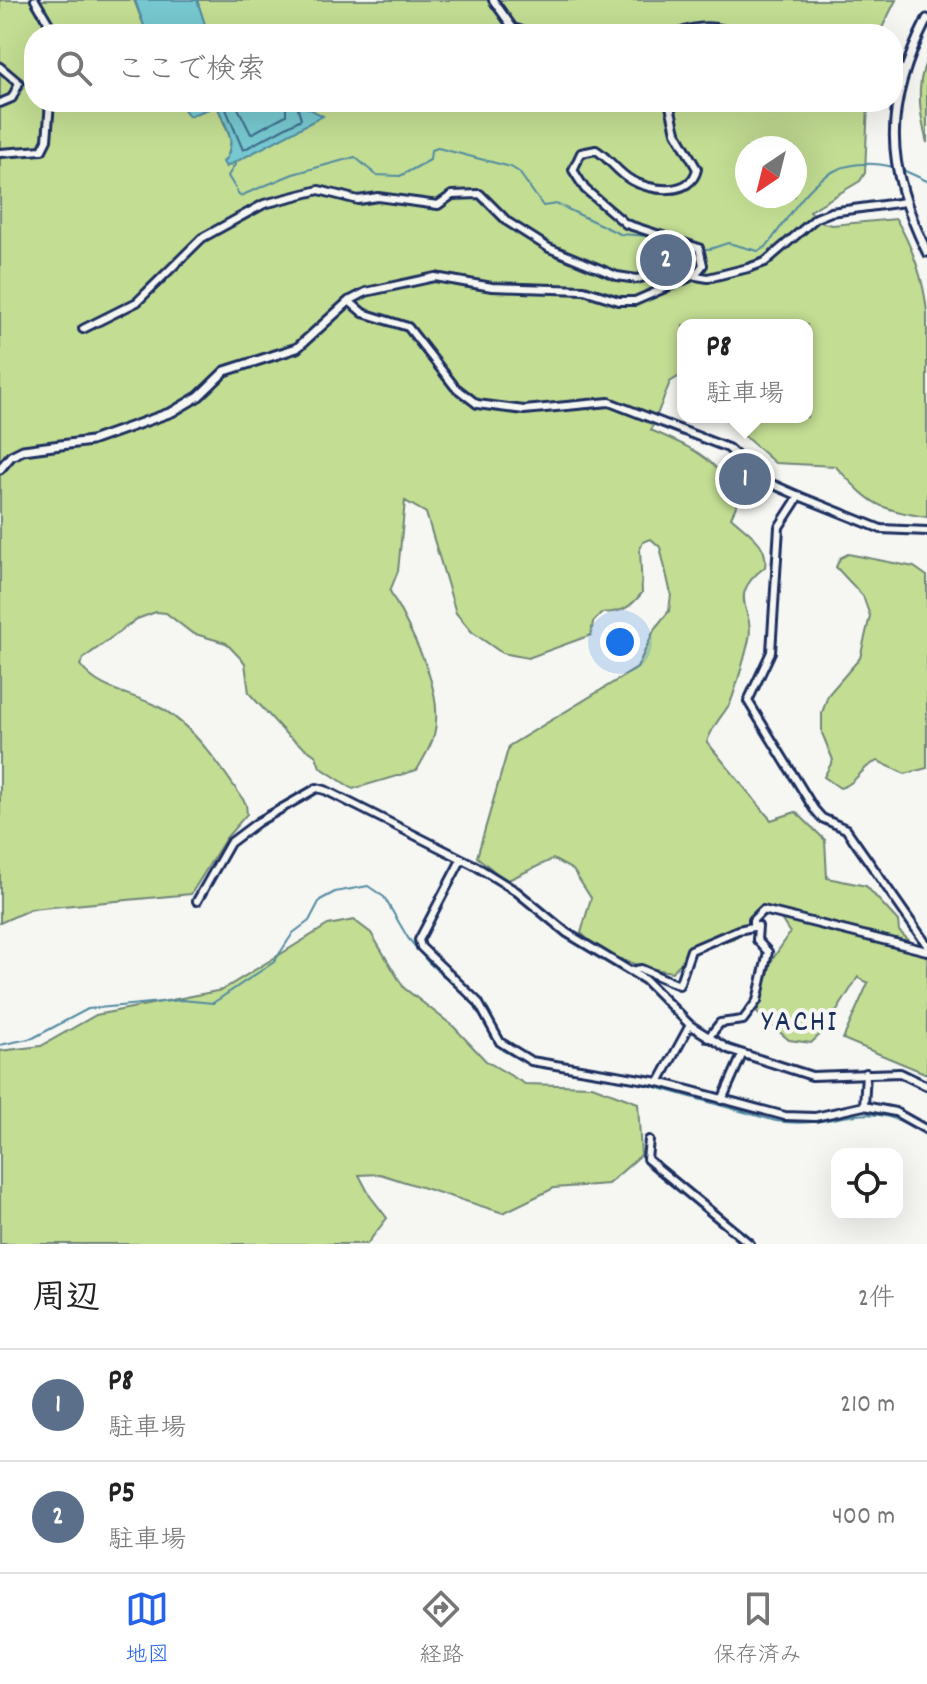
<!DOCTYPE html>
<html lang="ja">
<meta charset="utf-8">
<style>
:root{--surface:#fff;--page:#f6f6f6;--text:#222;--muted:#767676;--line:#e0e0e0;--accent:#2563eb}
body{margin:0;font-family:Dekko,"Klee One",sans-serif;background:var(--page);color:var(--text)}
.controls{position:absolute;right:24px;bottom:24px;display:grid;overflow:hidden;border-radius:16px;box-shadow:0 8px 32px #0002}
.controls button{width:72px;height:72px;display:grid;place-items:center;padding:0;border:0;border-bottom:2px solid var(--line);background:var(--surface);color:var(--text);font:40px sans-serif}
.compass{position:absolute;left:735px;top:136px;width:72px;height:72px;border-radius:50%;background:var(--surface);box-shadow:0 8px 32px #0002;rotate:215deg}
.you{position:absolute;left:620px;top:642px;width:28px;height:28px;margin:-20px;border:6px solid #fff;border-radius:50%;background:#1a73e8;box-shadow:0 0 0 12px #1a73e833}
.badge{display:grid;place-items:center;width:52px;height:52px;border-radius:50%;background:var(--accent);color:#fff;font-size:26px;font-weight:700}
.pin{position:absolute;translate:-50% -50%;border:4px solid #fff;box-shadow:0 2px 8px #0006}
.popup{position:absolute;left:677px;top:319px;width:136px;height:104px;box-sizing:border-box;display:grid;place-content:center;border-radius:16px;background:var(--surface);filter:drop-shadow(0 2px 6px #0005);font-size:26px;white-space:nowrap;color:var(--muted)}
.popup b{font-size:30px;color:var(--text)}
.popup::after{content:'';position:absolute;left:50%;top:100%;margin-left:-16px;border:16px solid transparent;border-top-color:var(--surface)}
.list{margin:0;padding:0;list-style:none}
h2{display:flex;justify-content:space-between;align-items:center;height:104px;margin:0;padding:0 32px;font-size:34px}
h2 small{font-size:26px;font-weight:400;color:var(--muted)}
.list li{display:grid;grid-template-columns:52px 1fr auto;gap:24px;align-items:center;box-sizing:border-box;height:112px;padding:0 32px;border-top:2px solid var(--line)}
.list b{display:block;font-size:30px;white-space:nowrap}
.list p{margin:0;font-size:26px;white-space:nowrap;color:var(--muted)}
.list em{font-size:26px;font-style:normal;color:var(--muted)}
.icon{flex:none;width:44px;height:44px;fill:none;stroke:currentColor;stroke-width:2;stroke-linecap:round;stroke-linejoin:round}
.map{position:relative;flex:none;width:927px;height:1244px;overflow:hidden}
.search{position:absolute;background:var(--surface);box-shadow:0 8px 32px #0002;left:24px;right:24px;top:24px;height:88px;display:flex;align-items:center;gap:20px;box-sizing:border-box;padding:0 28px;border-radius:32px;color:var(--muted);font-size:30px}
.sheet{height:328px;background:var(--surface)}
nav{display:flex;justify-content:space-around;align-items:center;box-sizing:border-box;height:112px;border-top:2px solid var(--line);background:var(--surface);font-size:22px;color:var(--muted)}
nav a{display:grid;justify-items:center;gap:4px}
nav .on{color:var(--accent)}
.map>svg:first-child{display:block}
.green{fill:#c3dd93;stroke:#6f8678;stroke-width:2;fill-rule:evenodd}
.water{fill:#77c8d0;stroke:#528ba2;stroke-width:2}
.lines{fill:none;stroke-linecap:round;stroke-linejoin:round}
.shore{stroke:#406c8c;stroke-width:2}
.stream{stroke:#528ba2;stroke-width:2}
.minor-casing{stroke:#1b2f5e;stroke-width:12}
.tertiary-casing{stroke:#1b2f5e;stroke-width:13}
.minor{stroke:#f6f6f2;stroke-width:6}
.tertiary{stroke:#f6f6f2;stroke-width:7}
.labels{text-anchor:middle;stroke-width:8;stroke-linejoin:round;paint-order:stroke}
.quarter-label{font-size:30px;letter-spacing:2px;fill:#1b2f5e;stroke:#f6f6f2}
</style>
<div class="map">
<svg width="927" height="1244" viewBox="0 0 927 1244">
<rect width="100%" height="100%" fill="#f6f6f2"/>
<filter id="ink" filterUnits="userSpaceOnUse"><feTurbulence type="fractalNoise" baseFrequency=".0125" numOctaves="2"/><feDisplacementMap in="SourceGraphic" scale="16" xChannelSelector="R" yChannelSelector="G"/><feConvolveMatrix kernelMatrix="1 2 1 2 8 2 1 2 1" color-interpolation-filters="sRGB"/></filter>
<g filter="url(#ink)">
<g class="green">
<path d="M0 0H134L147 34H34V102H179L189 116 217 106 231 140 226 167 322 116 297 102H868L865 173 860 181 810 211 823 223 832 225 896 219C912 246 924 280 927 312V517C874 509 871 503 835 466L775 463 723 417H807V325H683V379L678 377 670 382 651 430C697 451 712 454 739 500L731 517C747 532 769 543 765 567 725 597 755 609 749 639 747 649 733 700 729 705 720 719 712 726 707 742L771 820 796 812 825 840 827 878 866 886 898 921 899 931 927 957V1074L843 1039 868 983 858 977 825 1030 811 1043 789 1040 757 1013 770 963 790 933 781 919 765 914 735 938 689 954 672 972C638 967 605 958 581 933L591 898 573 870 553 859 506 881 477 857 509 746 637 668 655 628 669 611 671 594 660 547 651 539 643 542 640 549 642 593C629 609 622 612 602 613L593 622 591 635 528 658 502 653 472 632 456 613 426 513 405 501 398 571 390 591C410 631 446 689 434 735 431 747 423 759 417 770L353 789 320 767 316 756 287 735 249 693 245 663 226 643 192 633 166 613 156 612 137 619 84 658 80 665C99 691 131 693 157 706 192 723 225 772 246 804L247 814 226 838 191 894 31 909 0 923ZM747 148H795V196H747Z"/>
<path d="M197 0H896L879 34H245V31L208 34Z"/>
<path d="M927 59V143C920 115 915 87 927 59Z"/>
<path d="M848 554 914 567 927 576V768L905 774 878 761C861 766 857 784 840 788L824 777 833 760 822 733V713L828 695 860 658 870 616 863 596 836 567 840 558Z"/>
<path d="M354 920 371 933 404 988 453 1026 486 1061 525 1084 592 1086 638 1103 641 1155 608 1184 554 1188 503 1213 380 1174 359 1175 370 1196 387 1218 367 1244H0V1051L41 1046 96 1015 222 990 328 925Z"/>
</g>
<g class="water">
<path d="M135 0H197L208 34H147Z"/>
<path d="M179 102H297L323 116 226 167 223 162C239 144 226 126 217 106L189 116Z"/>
</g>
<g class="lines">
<g class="shore">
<path d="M223 102 243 150 301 119 296 102"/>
<path d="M235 102 251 134 286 115V102"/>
</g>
<g class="stream">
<path d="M236 163 228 176 240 196 293 174 355 157 376 175 400 176 430 160 431 150 438 148 511 167 519 172 543 206 557 204 620 234 649 236 682 250 710 249 728 243 758 251 766 247C802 201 821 150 893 167"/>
<path d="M903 170 927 181"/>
<path d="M0 1045 33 1038 88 1009 182 1000 213 1003 274 962 293 933 309 921 320 900 335 892 368 886 384 897 408 938 428 962 472 1002 502 1050 528 1064 573 1071"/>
<path d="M634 1081 776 1121C841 1131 861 1092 927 1135"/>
</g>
<defs>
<g id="minor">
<path d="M35 0 55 34"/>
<path d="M493 0 513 28 532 34"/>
<path d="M676 34C698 25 715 25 737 34"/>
<path d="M893 66 903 69"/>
<path d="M0 67 19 83 12 98 0 103"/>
<path d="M669 102 676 132 697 169C691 197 650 191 631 180 618 173 609 158 596 150L581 153 573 170 585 189 626 224 699 248 703 265 695 275 635 301H619L584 290 492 287 435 277 366 292 349 301 363 313 408 327 455 387 477 404 524 410 609 402 728 448 765 481 799 496 881 529 927 531"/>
<path d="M0 153 42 150 47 140 50 102"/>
<path d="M83 329 137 302 202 238 264 204 319 190 358 200 378 197 438 205 452 195 480 194 508 222 549 248 617 276 637 279 666 271 708 278 748 268 765 262 816 218 831 212 905 202"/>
<path d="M799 496 779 527 771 652 748 701 814 809 822 818 846 829 927 945"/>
<path d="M461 860 419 940 421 947 478 1002 500 1042 531 1061 659 1082 785 1116 815 1117 864 1106"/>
<path d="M197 901 230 843 258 822 317 788 325 790 474 865 516 891 567 933 645 980 690 1025 728 1049 812 1076 900 1073 927 1086"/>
<path d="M753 926V920L763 910 927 951"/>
<path d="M631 971 641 969 679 985 691 950 738 930 758 926 757 940 768 952 757 1001 743 1020 720 1023 708 1038"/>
<path d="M866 1073 864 1106 895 1112 927 1130"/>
<path d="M659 1082 690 1025"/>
<path d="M722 1100 742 1055"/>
<path d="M649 1140 647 1159 750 1244"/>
</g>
<g id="tertiary">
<path d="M927 19C883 105 884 165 927 252"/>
<path d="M0 469 11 456 23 450 91 441 172 412 199 396 225 371 297 348 349 301"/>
</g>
</defs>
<use href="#minor" class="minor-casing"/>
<use href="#tertiary" class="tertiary-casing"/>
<use href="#minor" class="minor"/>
<use href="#tertiary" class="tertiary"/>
</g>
</g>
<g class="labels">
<g class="quarter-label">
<text x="800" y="1030">YACHI</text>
</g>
</g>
</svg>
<div class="controls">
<button><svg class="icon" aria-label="locate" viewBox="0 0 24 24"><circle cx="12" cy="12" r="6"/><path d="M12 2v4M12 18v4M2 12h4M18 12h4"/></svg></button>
</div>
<svg class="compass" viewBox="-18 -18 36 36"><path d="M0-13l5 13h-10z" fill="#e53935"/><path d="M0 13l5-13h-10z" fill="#767676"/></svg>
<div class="you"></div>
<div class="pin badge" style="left:745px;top:479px;background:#5c6f8a">1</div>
<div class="popup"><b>P8</b>駐車場</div>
<div class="pin badge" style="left:666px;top:260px;background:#5c6f8a">2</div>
<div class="search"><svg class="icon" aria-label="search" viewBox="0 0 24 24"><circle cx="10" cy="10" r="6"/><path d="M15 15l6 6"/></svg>ここで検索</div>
</div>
<section class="sheet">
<h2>周辺<small>2件</small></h2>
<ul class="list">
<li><span class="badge" style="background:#5c6f8a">1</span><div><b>P8</b><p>駐車場</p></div><em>210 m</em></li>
<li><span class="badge" style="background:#5c6f8a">2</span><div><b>P5</b><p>駐車場</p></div><em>400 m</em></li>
</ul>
</section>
<nav>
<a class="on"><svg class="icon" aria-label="map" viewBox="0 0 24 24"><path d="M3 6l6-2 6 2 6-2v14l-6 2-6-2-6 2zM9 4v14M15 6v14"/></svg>地図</a>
<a><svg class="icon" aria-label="directions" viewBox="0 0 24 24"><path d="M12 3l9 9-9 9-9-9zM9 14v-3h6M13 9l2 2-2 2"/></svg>経路</a>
<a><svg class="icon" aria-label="saved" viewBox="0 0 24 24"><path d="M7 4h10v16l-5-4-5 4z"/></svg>保存済み</a>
</nav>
